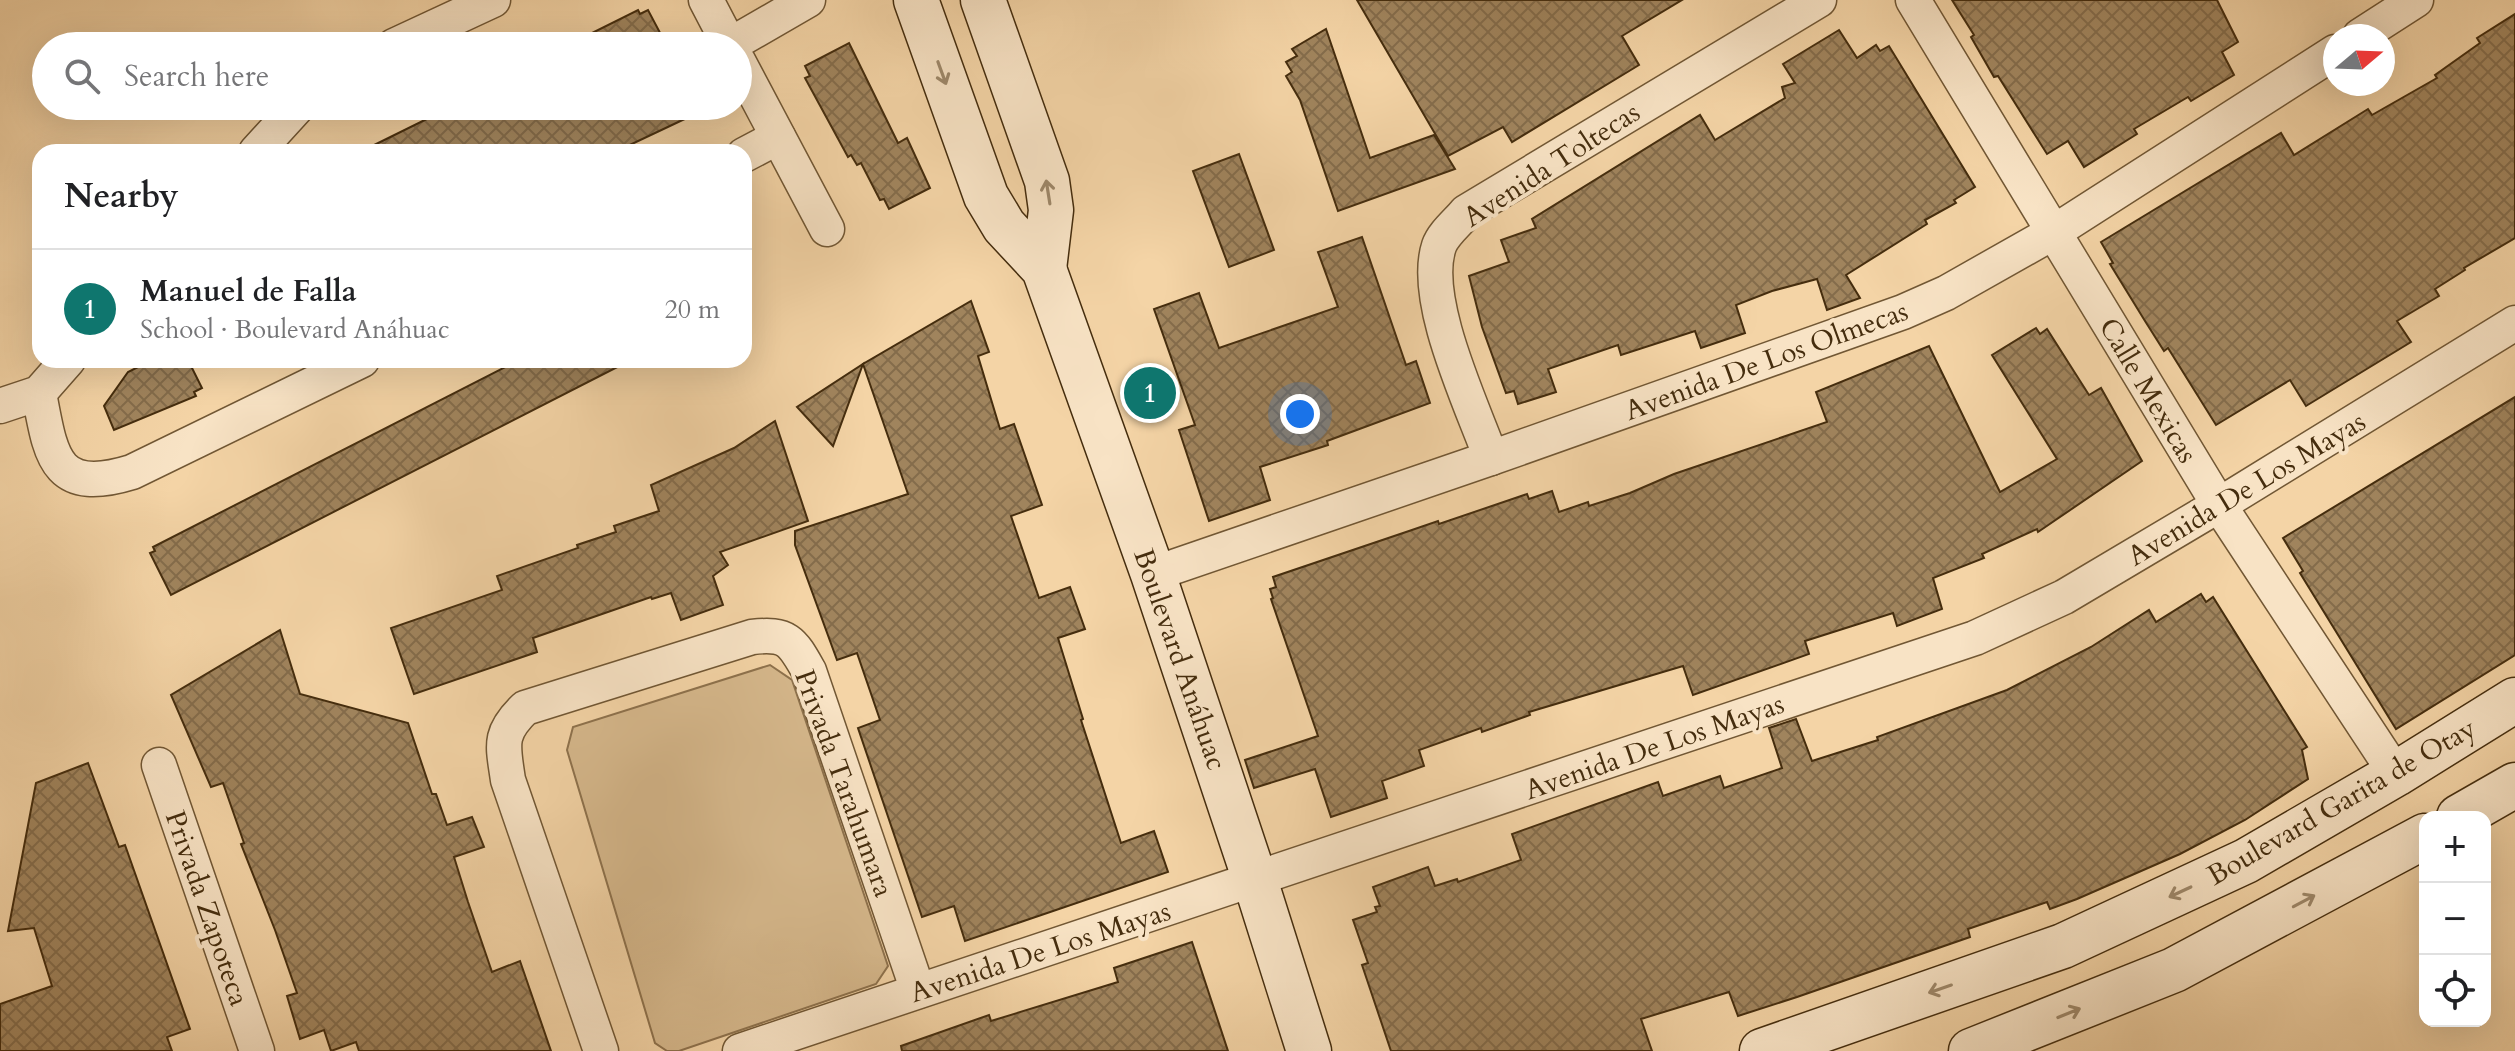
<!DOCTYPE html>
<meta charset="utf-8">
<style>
:root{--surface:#fff;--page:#f6f6f6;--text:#202124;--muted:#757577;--line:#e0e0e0;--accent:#0f766e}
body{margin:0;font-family:Cardo,serif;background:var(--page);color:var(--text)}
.controls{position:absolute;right:24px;bottom:24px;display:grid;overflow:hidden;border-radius:16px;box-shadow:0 8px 32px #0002}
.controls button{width:72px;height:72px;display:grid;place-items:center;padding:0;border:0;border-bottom:2px solid var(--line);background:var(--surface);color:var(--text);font:40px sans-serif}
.compass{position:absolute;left:2323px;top:24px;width:72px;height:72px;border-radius:50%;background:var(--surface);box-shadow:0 8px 32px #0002;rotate:71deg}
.you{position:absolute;left:1300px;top:414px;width:28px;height:28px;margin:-20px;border:6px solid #fff;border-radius:50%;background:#1a73e8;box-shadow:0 0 0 12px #1a73e833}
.badge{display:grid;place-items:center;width:52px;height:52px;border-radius:50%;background:var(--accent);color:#fff;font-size:26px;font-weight:700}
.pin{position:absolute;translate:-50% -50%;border:4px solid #fff;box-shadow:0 2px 8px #0006}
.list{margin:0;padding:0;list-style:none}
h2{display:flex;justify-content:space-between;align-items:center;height:104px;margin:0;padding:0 32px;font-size:34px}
h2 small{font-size:26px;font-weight:400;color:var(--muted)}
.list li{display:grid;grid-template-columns:52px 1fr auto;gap:24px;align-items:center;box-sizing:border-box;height:120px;padding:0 32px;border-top:2px solid var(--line)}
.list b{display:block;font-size:30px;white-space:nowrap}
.list p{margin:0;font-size:26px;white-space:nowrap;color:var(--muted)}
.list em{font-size:26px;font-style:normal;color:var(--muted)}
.icon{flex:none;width:44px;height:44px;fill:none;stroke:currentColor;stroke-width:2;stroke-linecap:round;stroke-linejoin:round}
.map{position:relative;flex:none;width:2515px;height:1051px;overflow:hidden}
.search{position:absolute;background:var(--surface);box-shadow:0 8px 32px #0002;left:32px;top:32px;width:720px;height:88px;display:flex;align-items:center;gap:20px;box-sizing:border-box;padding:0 28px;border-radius:44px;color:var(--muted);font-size:30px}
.panel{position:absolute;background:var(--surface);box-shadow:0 8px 32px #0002;left:32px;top:144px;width:720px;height:224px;border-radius:24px}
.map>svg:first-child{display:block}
.green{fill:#d6b88c;stroke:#8e724d;stroke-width:2}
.building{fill:url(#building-cross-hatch);stroke:#452d0e;stroke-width:2}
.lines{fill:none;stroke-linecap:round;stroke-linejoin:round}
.street-casing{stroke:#715734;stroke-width:37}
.secondary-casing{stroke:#452d0e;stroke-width:47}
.street{stroke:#f8e3c5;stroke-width:34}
.secondary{stroke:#f8e3c5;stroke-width:44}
.oneway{stroke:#9e886a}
.labels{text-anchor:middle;stroke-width:8;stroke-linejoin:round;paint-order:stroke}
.street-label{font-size:28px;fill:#452d0e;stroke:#f8e3c5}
</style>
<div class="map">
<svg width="2515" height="1051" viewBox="0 0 2515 1051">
<defs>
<pattern id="building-cross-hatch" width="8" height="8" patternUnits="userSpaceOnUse" patternTransform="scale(2)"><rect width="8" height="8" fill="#a0845d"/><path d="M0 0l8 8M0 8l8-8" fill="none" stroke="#846c4b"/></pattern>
</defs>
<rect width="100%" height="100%" fill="#f4d4a6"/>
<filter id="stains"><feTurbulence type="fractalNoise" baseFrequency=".0025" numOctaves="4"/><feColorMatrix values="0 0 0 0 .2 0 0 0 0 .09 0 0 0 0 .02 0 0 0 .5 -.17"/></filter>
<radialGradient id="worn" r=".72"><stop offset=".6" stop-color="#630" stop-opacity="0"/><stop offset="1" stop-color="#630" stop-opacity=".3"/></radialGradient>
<path class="green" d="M770 665 792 680 888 966 876 984 679 1051H667L655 1043 567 750 573 727Z"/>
<g class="building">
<path d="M1357 0H1682L1622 36 1639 65 1512 142 1503 127 1448 156Z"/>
<path d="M1952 0H2217L2238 42 2222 52 2234 75 2191 101 2188 97 2134 129 2137 134 2084 167 2068 141 2047 154 1998 76 1994 77 1971 37 1974 35Z"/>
<path d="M638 10 640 14 648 10 667 46H566Z"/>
<path d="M2515 14V238L2464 268 2465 270 2435 289 2439 296 2397 321 2411 342 2306 406 2290 380 2216 425 2168 348 2164 351 2145 321 2110 264 2113 263 2101 242 2281 133 2294 155 2368 109 2372 115 2437 78 2435 75 2480 43 2477 38Z"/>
<path d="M1326 29 1370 158 1434 135 1455 169 1338 211 1300 100 1286 76 1292 72 1286 62 1297 56 1292 49Z"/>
<path d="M1839 30 1857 58 1876 45 1880 51 1889 46 1975 187 1954 200 1956 203 1925 220 1927 224 1846 275 1860 298 1827 310 1817 279 1772 291 1736 305 1745 333 1701 348 1695 331 1621 355 1618 345 1548 369 1556 392 1518 404 1514 391 1506 393 1482 327 1469 276 1509 262 1501 240 1536 228 1532 219 1700 115 1715 140 1785 98 1782 87 1795 83 1783 64Z"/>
<path d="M849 43 898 143 907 138 930 188 889 209 884 199 880 200 861 163 857 165 851 155 848 157 805 78 810 76 805 66Z"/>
<path d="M453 106H696L697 107 688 112 691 116 615 152H360Z"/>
<path d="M1239 154 1274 250 1229 267 1193 171Z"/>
<path d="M1362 237 1406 365 1416 361 1430 403 1327 441 1328 445 1260 467 1270 500 1209 521 1179 430 1195 425 1154 309 1199 293 1219 348 1338 307 1318 252Z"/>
<path d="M971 301 989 352 978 356 1000 429 1014 424 1042 505 1011 516 1039 598 1070 587 1085 629 1058 638 1083 719 1081 720 1121 843 1154 831 1168 872 965 941 954 906 922 917 858 728 880 720 857 653 837 660 795 545V531L908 494 863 364Z"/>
<path d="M2036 328 2040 334 2047 329 2089 395 2101 388 2142 461 2038 532 2037 529 1982 554 1984 558 1933 578 1942 609 1897 626 1893 613 1805 641 1809 654 1693 695 1683 666 1529 712 1530 715 1482 732 1481 728 1419 750 1424 766 1382 781 1387 798 1331 817 1315 769 1254 788 1245 760 1318 736 1271 599 1273 598 1270 589 1276 587 1273 577 1409 531 1438 521 1439 524 1527 494 1529 499 1552 491 1559 512 1588 502 1589 506 1630 493 1674 474 1827 422 1816 392 1929 346 2000 492 2057 459 1992 355Z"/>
<path d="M152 360H188L202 388 194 392 196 396 114 430 104 406 128 372Z"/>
<path d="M519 360H631L171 595 150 553 155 551 153 547Z"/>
<path d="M863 364 833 446 797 407Z"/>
<path d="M2515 397V655L2396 729 2300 573 2303 571 2283 538Z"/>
<path d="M775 421 808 521 720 552 728 565 713 576 723 605 681 620 671 593 652 599 651 597 533 638 537 652 414 694 391 628 502 590 497 576 578 548 577 545 616 532 614 526 659 511 651 485 734 448Z"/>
<path d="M2201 594 2206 602 2213 597 2307 747 2302 750 2308 779 2245 820 2180 854 2077 899 2050 909 2047 902 1968 929 1970 937 1797 997 1738 1016 1729 992 1641 1019 1652 1051H1391L1362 965 1368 963 1353 920 1377 912 1375 907 1380 906 1373 887 1428 867 1435 886 1457 879 1458 882 1521 860 1512 834 1658 782 1663 796 1720 776 1724 788 1782 768 1769 728 1796 719 1812 761 1878 740 1877 737 2007 690 2091 647 2149 610 2156 622Z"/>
<path d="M280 630 300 694 408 723 432 794H436L447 825 472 817 484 847 454 857 468 902 492 972 520 961 551 1051H359L356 1042 331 1051 324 1030 300 1039 287 996 297 993 275 930 241 844 244 843 223 783 211 787 171 695Z"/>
<path d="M88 763 119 847 125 845 190 1029 167 1037 172 1051H0V1004L52 986 34 928 8 931 36 783Z"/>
<path d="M1192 942 1228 1051H902L901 1046 989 1015 991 1021 1118 982 1114 968Z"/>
</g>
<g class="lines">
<defs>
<g id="street">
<path d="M706 0 730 46"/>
<path d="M1913 0 2219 505 2396 774"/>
<path d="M2360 36 2416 0"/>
<path d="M730 45 808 0"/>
<path d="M394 46 493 0"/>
<path d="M738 61 827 229"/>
<path d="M256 152 298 106"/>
<path d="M744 155 778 137"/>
<path d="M39 393C51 456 54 496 132 472L362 360"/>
<path d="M0 406 39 393 68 360"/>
<path d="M1491 458C1472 405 1421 300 1439 246 1443 234 1458 222 1466 212L1819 0"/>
<path d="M1153 574 1491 458 1903 312 1946 293 2054 232 2335 52"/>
<path d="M159 765 257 1051"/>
<path d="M601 1051 508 780C503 745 498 734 525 708L752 637C788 633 792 641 809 671L918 991"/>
<path d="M740 1051 1975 638 2064 597 2219 505 2515 323"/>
</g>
<g id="secondary">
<path d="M916 0 986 196 1004 226 1044 269 1153 574 1255 880 1309 1051"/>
<path d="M983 0 1047 181 1051 210 1044 269"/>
<path d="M2459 817 2515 785"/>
<path d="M1762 1051 2063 946 2246 861 2396 774 2515 700"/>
<path d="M1971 1051 2174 970 2425 836"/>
</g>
</defs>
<use href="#street" class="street-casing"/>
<use href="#secondary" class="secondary-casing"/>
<use href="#street" class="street"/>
<use href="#secondary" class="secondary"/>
</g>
<defs><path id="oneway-shaft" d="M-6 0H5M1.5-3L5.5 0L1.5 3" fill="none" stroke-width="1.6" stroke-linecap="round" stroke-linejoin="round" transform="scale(2)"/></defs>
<g class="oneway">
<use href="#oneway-shaft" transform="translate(942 73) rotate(70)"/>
<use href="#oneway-shaft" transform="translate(1048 192) rotate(-99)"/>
<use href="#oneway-shaft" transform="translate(2180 892) rotate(155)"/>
<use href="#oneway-shaft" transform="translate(2304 901) rotate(-28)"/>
<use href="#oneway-shaft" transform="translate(1940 989) rotate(161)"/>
<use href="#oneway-shaft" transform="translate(2069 1013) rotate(-22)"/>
</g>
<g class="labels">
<g class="street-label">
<text transform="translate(1551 164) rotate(-33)" y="10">Avenida Toltecas</text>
<text transform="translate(1766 360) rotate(-20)" y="10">Avenida De Los Olmecas</text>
<text transform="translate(2149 390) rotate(59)" y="10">Calle Mexicas</text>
<text transform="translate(2246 488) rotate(-31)" y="10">Avenida De Los Mayas</text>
<text transform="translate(1181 659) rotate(71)" y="10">Boulevard Anáhuac</text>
<text transform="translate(1654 746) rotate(-19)" y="10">Avenida De Los Mayas</text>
<text transform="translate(845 783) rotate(70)" y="10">Privada Tarahumara</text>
<text transform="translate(2341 801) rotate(-30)" y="10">Boulevard Garita de Otay</text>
<text transform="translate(208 908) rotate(71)" y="10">Privada Zapoteca</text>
<text transform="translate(1040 951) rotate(-18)" y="10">Avenida De Los Mayas</text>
</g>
</g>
<rect width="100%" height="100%" filter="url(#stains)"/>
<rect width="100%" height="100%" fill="url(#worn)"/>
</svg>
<div class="controls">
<button>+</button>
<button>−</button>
<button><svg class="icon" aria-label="locate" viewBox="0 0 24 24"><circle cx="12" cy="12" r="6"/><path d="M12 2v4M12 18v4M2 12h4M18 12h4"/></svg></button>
</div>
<svg class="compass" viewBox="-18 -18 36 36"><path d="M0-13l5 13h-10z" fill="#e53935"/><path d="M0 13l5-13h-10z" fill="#757577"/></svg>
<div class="you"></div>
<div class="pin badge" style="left:1150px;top:393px">1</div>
<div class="search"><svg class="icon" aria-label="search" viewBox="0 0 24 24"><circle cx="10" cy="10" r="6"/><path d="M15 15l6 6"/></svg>Search here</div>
<section class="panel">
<h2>Nearby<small></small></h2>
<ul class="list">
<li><span class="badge">1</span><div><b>Manuel de Falla</b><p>School · Boulevard Anáhuac</p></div><em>20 m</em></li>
</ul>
</section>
</div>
